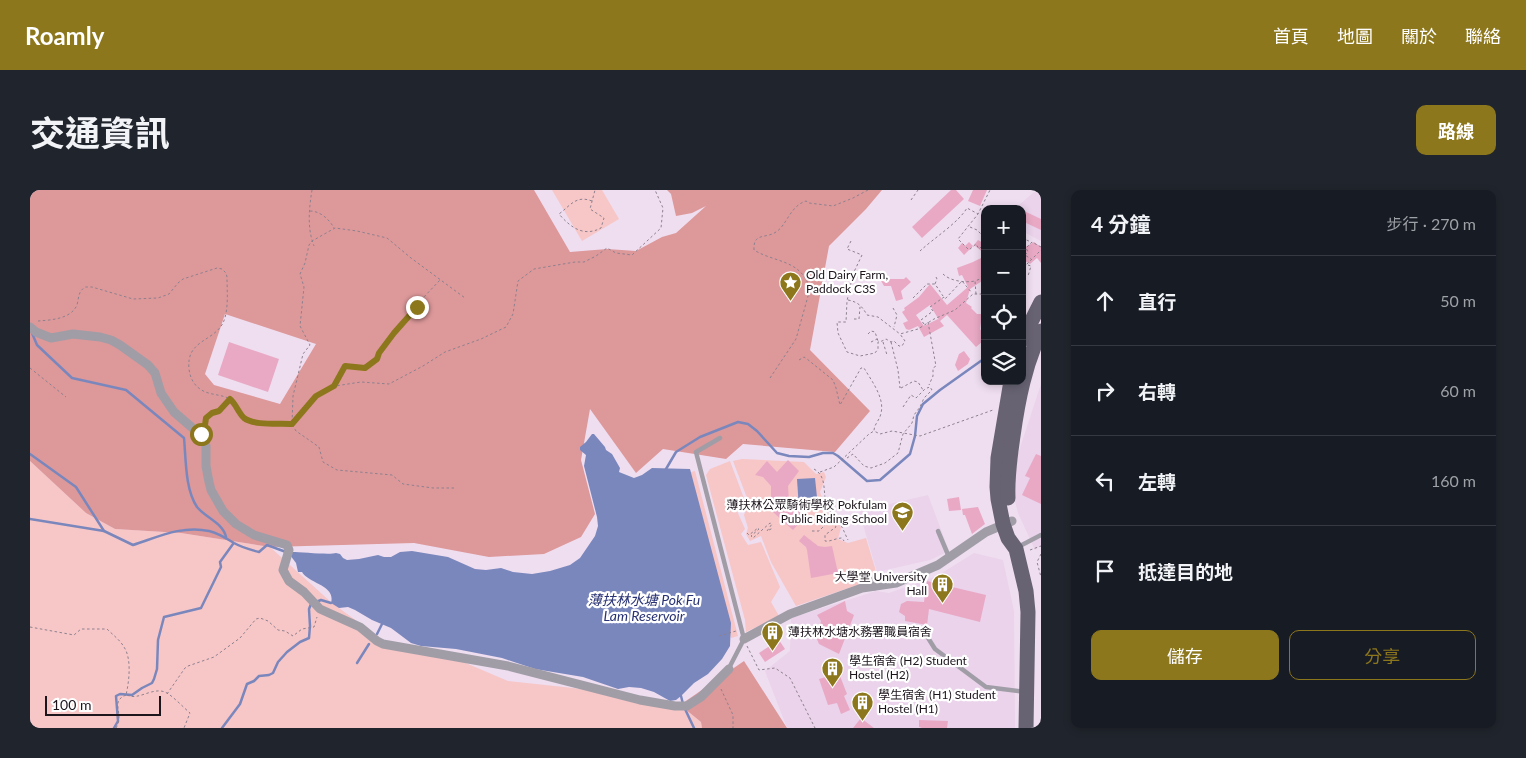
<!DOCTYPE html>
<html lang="zh-TW">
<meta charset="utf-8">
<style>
:root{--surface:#171b24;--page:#20242c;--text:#f1f3f6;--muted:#9ea1a6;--line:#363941;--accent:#8d771c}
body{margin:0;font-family:Lato,"Noto Sans TC",sans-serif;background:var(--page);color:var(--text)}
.controls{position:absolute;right:15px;top:15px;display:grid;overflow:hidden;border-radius:10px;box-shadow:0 2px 8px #0003}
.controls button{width:45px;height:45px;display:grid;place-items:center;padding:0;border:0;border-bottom:1px solid var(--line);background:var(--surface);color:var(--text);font:25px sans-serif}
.scale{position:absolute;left:15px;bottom:12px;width:116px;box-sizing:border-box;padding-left:5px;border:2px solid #1c151c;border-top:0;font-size:14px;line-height:18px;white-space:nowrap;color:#1c151c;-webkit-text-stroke:4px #fff;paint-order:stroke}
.stop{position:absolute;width:15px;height:15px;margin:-11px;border:4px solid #8d771c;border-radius:50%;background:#fff}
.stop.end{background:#8d771c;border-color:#fff;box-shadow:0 1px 5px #0008}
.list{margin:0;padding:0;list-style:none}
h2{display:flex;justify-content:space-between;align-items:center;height:65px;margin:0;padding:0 20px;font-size:21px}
h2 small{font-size:16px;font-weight:400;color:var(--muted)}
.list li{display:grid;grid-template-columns:32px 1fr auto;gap:15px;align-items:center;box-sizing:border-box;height:90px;padding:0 20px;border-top:1px solid var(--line)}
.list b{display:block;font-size:19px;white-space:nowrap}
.list em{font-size:16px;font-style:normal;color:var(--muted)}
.actions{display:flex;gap:10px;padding:15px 20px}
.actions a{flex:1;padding:11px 0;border:1px solid var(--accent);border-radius:10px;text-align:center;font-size:18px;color:var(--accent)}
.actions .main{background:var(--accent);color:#fff}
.icon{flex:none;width:28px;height:28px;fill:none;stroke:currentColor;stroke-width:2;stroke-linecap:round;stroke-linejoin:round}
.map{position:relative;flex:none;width:1011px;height:538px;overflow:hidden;border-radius:10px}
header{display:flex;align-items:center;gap:30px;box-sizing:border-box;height:70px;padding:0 25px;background:var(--accent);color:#fff}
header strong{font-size:24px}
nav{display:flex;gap:28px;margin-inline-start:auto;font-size:18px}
.intro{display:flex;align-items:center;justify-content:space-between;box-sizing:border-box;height:120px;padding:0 30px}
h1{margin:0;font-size:35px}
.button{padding:12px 22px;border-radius:10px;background:var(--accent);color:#fff;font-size:18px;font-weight:700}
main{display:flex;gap:30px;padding:0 30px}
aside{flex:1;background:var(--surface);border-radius:10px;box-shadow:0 2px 8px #0003}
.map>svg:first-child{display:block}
.built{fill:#ead3eb}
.green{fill:#f7c6c7}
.forest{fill:#dd989a;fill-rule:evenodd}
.water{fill:#7a87bd}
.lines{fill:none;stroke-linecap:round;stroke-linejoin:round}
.stream{stroke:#7a87bd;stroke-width:2.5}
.building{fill:#e9a9c5;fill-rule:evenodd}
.path{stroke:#8d818e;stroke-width:1;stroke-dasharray:2.5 2.5;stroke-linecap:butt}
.lane{stroke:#a09da7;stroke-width:4.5}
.street{stroke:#a09da7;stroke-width:9}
.primary{stroke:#686373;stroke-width:15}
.route{stroke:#8d771c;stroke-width:6}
.labels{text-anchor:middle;stroke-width:4.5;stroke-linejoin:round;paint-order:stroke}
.poi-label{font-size:12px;fill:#1c151c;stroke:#fff;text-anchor:start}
.water-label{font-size:14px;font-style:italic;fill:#293274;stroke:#fff}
</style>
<header>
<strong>Roamly</strong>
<nav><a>首頁</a><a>地圖</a><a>關於</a><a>聯絡</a></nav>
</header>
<div class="intro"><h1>交通資訊</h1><a class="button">路線</a></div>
<main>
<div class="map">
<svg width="1011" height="538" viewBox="0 0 1011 538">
<rect width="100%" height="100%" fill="#efdef0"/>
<g class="built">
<path d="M1004 2H1011V51L992 41V19H982L984 15 988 16Z"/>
<path d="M1011 194V355L1005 360 988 323 983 304 988 264Z"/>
<path d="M898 305 919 361 900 370 847 382 829 321Z"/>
<path d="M944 363 973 370 984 421 985 538H757L735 481 760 461 761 428 846 401 859 403 907 386Z"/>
</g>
<g class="green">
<path d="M522 0H572L589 29 552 51Z"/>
<path d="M712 269 774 272 786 284 794 282 796 287 790 302 797 322 807 329 811 338 808 349 818 353 836 348 848 388 766 416 741 372 731 346 720 351 716 344 718 338 714 325 719 313 703 271Z"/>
<path d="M0 271 56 323 85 339 151 343 240 357 302 413 353 450 410 462 478 491 543 498 650 515 671 532 672 538H0Z"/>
<path d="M700 271 715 311 707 321 715 339 711 344 718 355 731 352 750 397 741 412 749 426 716 442 715 430 676 285 680 279Z"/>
<path d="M665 281 708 446 701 448 657 283Z"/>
</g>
<g class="forest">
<path d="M0 0H504L540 62 577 59 606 61 632 47 646 43 676 16 662 23 646 26 641 4 637 0H852L836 19 799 56 780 160 840 221 805 262 713 254 696 269 633 259 606 283 560 219 551 270 565 324 551 347 514 364 459 367 384 353 240 357 151 343 85 339 56 323 0 271ZM195 124 286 154 250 214 184 195 175 184Z"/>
<path d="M714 471 757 538H672L671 532 650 515Z"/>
</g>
<g class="water">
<path d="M562 244H564L575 257 576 260 582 264 590 278 589 282 604 288 612 285 622 278 660 279 701 433 700 456 692 469 678 484 664 493 651 506 646 510 640 511 624 502 611 498 599 497 588 499 553 487 505 479 472 468 426 459 391 456 381 453 361 438 342 430 325 420 318 417 309 418 301 413C306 395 279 394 272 382H268L266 373 260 365 262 362C271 362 300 365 306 363L310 364 313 368 317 370 329 369 348 365 354 367H361L370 362 382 361 418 367 445 379 456 380 471 378 483 382 502 384 520 381 540 375 550 368 565 346 568 336 567 327 554 276 556 265 550 260V257L556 252Z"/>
<path d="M785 288 788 317 769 319 767 289Z"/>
</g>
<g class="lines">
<g class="stream">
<path d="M2 143 7 155 42 188 96 200 154 248C156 269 155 299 167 317 176 328 193 333 196 347"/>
<path d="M0 264 46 297 74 341 103 355C128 347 152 335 179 341 188 343 196 348 204 353 211 357 221 360 229 362L237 355 256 362"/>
<path d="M636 279 646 262 670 247 708 232 718 234 727 241 747 263 759 266 779 267 793 263H803L808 266 837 291 850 290 880 264 885 246 887 226 893 214 910 200 955 168"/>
<path d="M0 329 74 341"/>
<path d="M347 444 352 434"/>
<path d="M327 473 339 454"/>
<path d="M651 506 653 514"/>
<path d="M655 519 664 538"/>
<path d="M84 538 88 531 86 506 90 504 102 505 112 498 122 493 124 489 127 479 128 450 134 427 171 418 191 377 190 372 203 354"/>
<path d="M192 538 210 514 217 494 224 491 229 486 239 485 243 483 248 472 257 462 270 452 279 448 280 436 279 419 281 414 291 410 301 413"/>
</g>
</g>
<g class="building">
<path d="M921 0H926L934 9 892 48 882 37Z"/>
<path d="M943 0H957L950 16 938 11Z"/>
<path d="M992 20 1011 29V40L992 31Z"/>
<path d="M948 50 955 54V64L944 55Z"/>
<path d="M939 52 943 56 934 65 928 58 932 53 935 56Z"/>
<path d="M1004 52 1011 57V73L1007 68 1000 74 992 69V59Z"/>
<path d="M955 66V89L940 99 936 113 942 117 941 118 947 124H952L950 140 955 137V149L953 151 946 157 917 125 910 131 914 136 894 147 888 136 879 140 876 139 873 133 878 131 872 122 875 120 874 118 889 107 900 94 917 115 938 97 932 85 929 86 927 78 943 72ZM900 115 909 130 908 129 894 136 886 125Z"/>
<path d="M846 82 857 89H874L876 87 881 92 871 101 873 109 866 111 861 96H854Z"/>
<path d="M199 152 249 169 238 202 188 185Z"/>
<path d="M934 161 940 169 938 174 928 181 925 175 929 164Z"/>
<path d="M1006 264 1011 266V314L992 305 1000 288 995 286Z"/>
<path d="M758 270 769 281 758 296 759 312 775 327 763 340 743 322 741 311V296L733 287 725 285 737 271 747 282Z"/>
<path d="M929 307 931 320 919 321 917 309Z"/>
<path d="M948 317 955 334 942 344 935 325H933L932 319Z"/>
<path d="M774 345 788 356 795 357 802 356 808 383 781 388 777 360 776 357 769 351Z"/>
<path d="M897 391 956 405 950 432 899 419 897 435 875 431V426L869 422 871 414 877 411 894 412Z"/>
<path d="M815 411 817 421 824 425 809 464 789 454 783 440 789 437 791 431 787 425Z"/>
<path d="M749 450 755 459 735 472 729 463Z"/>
<path d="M802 474 807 486H810L817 504 814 506 820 520 811 524 807 513 798 515 789 489 796 487 793 478Z"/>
<path d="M831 528 844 538H823Z"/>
<path d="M889 530 918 531 917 538H892L889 537Z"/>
</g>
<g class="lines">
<g class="path">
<path d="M282 0C279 19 277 38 284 56"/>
<path d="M881 10 888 0"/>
<path d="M562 11C546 5 541 15 529 24 541 38 554 47 571 38L574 28 560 19 565 0"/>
<path d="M280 21C290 21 299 29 304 38"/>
<path d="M940 37 947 40 955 48"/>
<path d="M992 48 1001 52"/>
<path d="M821 51 817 59 832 65 823 84 817 111 816 132H807L808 143 817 162 830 166 845 163 848 159V152L852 151 856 149 861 152 864 151 869 156H872L875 151 870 144 888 139 904 129 925 120 943 104H955"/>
<path d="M955 53 949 59 946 54 939 60 928 49 948 24 960 0"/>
<path d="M890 61C904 48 928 33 937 18L948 24"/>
<path d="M992 63 1001 69"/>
<path d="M995 65 998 62 996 58 1002 52 1011 57"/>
<path d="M998 75 1001 76 998 86"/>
<path d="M954 76 955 78"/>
<path d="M992 76 997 74 1011 60"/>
<path d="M913 84C920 91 935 93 945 91"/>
<path d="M906 87 907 89 905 94 913 106"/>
<path d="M946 104 945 91 955 87"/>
<path d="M883 108 897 94H905"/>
<path d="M818 110C828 112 832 116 837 125L848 127 870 144"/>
<path d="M863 118 867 125 864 137"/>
<path d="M824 129H829L830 117"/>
<path d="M8 131C21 130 41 129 47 115 49 107 48 102 55 97H62L103 109 128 108 139 104 148 93 153 89 187 78 192 79 196 83 197 87C197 101 199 120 193 133 183 152 156 150 159 179 160 187 163 194 170 199 178 205 189 204 198 208 206 212 207 220 213 226 224 237 245 233 260 234"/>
<path d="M898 132 906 176 903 178V186L899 195"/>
<path d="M894 134 891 130 903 121 900 117 914 107 915 109 932 91 942 103"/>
<path d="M838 144 841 141 845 142 848 151"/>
<path d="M841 152 847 149"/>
<path d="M853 152 857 165"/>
<path d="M861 152 868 180 870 198 871 196"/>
<path d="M769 170 774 167 777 169 803 190 806 198 810 215 831 178H834C841 190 855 208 851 223 850 230 844 234 844 241L850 244 862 241 890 246 963 220"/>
<path d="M0 178 36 207"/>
<path d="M740 188 766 149 780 99C771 69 745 73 724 60 723 42 736 49 746 42 757 35 760 16 776 11L779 13 803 16 823 8 838 0"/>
<path d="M305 195 315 176 335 178 347 169 349 163 364 143 387 117 393 108 410 90"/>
<path d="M871 198 884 191 888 192 893 200"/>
<path d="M873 217 881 205 886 208 896 198"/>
<path d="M262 233 286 206 305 196 331 192 359 194 393 176 415 162 451 149 476 137 483 124 488 91 504 79 545 72H554L566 66 577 58 586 63 602 65 631 38 633 18 625 0"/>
<path d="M176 239V227L182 223 189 221 199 210"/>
<path d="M817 268 823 264 834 276 841 278 855 273 868 263 873 244 882 233 884 225 890 217 894 208 902 200 900 197 897 198"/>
<path d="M784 279C798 287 792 303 797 316 800 322 805 326 809 332 813 338 815 344 818 350"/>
<path d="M790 282 804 277 839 244 844 241"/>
<path d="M424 298H403L373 294 362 285 307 280 293 272 289 257 266 241 262 234 263 206 273 164 280 155 270 136 274 97 270 84 275 73 279 55 282 51 305 38 327 41 357 48 381 68 435 108"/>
<path d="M782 341H789L798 332H804L806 337 795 345V351C800 352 806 348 812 348L814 351"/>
<path d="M717 343 719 345 728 338 729 339 721 346 723 348 740 333 742 334 737 341 743 338"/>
<path d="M1000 360 1011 356"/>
<path d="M1011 364 1007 372 1011 387"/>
<path d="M0 437 44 445 51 439H77C83 445 90 450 94 457 102 469 99 492 96 505"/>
<path d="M689 446 706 441"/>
<path d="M717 456 729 480 745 478 760 488 785 538"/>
<path d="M691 499 703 525V538"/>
<path d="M137 504 155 478 158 476 184 467 210 448 226 429 230 428 238 431 248 440 255 441 263 446 272 439 284 437 287 427"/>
<path d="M97 505C108 511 122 497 135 502 142 505 154 518 160 523L154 538"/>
<path d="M86 538C95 523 79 512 96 505"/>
</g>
<g class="lane">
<path d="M690 248 666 262 714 449 699 478"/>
<path d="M908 341 919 367"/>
<path d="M988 357 1011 345"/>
<path d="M831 446 874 439 895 443 905 459 956 497 995 502"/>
</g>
<g class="street">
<path d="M0 137 6 142 21 148 43 144 70 147 81 150 90 155 118 175 125 183 131 203 144 222 173 247 176 256V276L179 292 181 300 193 321 206 334 224 345 257 355 259 360 253 380 259 391 274 402 290 419 330 437 347 451 353 454 478 476 610 510 645 516H657L671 507 699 479"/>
<path d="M839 387 844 396"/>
<path d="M714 449 760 424 832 398 866 393 908 375 956 342 982 331"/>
</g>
<g class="primary">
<path d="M992 150 1011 112"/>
<path d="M981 191 968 268 967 297 968 309 973 334 978 348 986 359 996 401 998 422 996 538"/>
<path d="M978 308C977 286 980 267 983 246 988 210 995 174 1011 141"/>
</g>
</g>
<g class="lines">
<path class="route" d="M171 244 172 237 176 240 175 235 176 228 182 223 189 221 200 209C206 214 208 222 214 228 225 236 249 233 262 234L286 206 304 196 315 176 335 178 347 169 349 163 364 143 387 117"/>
</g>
<defs>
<symbol id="sight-pin" viewBox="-11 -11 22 30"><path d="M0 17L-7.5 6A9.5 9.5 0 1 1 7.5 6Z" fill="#8d771c" stroke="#fff"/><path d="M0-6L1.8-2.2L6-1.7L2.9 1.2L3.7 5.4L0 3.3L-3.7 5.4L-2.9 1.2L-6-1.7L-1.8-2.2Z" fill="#fff"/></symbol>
<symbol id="school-pin" viewBox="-11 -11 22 30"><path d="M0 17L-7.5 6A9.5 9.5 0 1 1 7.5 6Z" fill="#8d771c" stroke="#fff"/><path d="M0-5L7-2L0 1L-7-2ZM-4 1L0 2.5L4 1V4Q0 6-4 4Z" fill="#fff"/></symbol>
<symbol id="building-pin" viewBox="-11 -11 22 30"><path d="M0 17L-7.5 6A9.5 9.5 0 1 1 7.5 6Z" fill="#8d771c" stroke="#fff"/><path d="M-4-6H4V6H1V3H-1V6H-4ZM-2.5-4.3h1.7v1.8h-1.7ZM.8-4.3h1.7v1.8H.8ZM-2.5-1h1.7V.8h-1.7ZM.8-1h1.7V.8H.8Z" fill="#fff"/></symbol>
</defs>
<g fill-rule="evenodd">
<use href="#sight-pin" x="748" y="80" width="25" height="34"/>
<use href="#school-pin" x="860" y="310" width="25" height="34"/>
<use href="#building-pin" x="900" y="382" width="25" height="34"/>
<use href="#building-pin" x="730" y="430" width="25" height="34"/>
<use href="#building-pin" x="790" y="466" width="25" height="34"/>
<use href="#building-pin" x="820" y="500" width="25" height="34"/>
</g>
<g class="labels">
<g class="poi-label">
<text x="776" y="89">Old Dairy Farm,<tspan x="776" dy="14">Paddock C3S</tspan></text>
<text x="857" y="319" text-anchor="end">薄扶林公眾騎術學校 Pokfulam<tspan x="857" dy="14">Public Riding School</tspan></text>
<text x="897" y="391" text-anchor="end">大學堂 University<tspan x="897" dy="14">Hall</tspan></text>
<text x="758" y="446">薄扶林水塘水務署職員宿舍</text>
<text x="819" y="475">學生宿舍 (H2) Student<tspan x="819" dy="14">Hostel (H2)</tspan></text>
<text x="848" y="509">學生宿舍 (H1) Student<tspan x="848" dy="14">Hostel (H1)</tspan></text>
</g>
<g class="water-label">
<text x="614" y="415">薄扶林水塘 Pok Fu<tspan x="614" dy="16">Lam Reservoir</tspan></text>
</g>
</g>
</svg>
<div class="controls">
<button>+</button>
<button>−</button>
<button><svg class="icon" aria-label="locate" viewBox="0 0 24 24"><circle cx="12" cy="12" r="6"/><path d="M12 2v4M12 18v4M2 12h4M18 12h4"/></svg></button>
<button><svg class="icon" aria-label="layers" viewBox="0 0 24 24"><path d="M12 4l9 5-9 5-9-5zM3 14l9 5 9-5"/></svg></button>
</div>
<div class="scale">100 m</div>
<div class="stop" style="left:171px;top:244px"></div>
<div class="stop end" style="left:387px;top:117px"></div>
</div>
<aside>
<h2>4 分鐘<small>步行 · 270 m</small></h2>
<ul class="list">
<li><svg class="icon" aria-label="ahead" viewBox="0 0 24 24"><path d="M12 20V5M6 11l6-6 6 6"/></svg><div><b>直行</b></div><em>50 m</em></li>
<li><svg class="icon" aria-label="right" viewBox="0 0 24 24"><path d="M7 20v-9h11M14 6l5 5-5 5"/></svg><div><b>右轉</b></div><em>60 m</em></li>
<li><svg class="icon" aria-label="left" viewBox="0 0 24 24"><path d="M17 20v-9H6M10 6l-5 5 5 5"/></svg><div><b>左轉</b></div><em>160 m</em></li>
<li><svg class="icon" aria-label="arrive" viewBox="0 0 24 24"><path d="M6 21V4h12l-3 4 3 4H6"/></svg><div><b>抵達目的地</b></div></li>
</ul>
<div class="actions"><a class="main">儲存</a><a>分享</a></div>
</aside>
</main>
